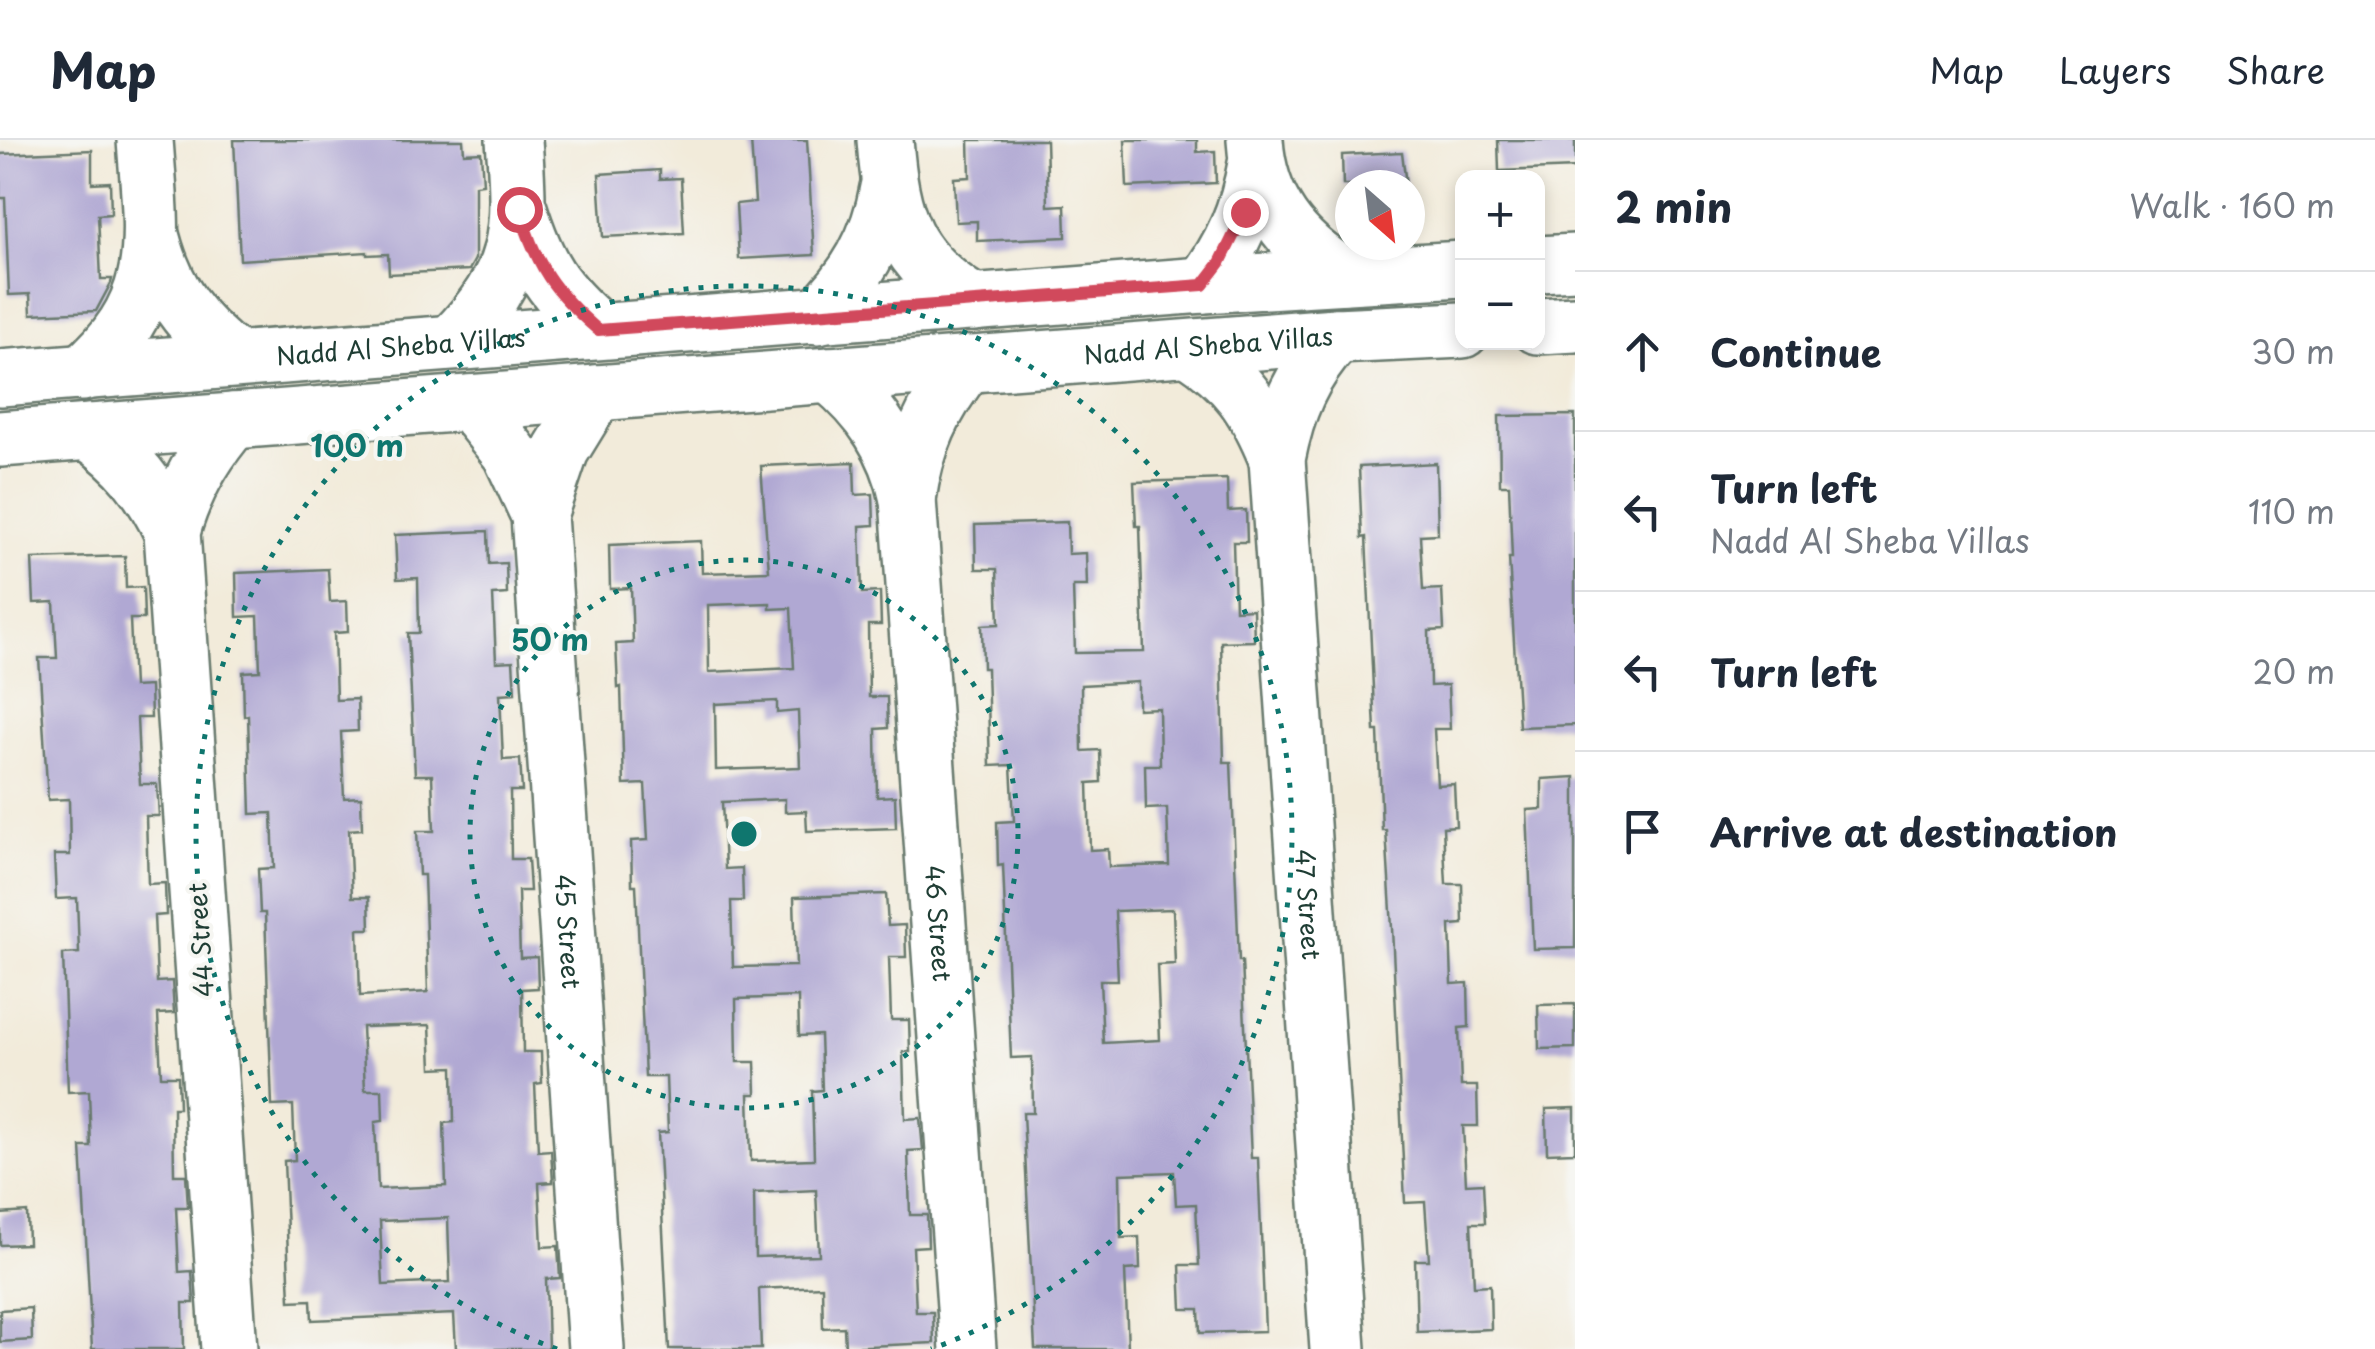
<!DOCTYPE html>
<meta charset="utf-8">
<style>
:root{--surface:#fff;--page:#f2f2f3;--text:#1f2937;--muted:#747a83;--line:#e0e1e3}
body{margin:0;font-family:"Playpen Sans",sans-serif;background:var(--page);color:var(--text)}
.controls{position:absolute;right:30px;top:30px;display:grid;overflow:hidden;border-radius:20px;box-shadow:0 5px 15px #0003}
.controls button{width:90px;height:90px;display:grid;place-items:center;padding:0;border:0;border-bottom:2px solid var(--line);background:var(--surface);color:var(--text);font:50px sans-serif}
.compass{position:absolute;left:1335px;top:30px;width:90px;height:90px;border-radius:50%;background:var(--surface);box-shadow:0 5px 15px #0003;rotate:152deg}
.stop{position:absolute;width:30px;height:30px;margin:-22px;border:8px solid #d1495b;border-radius:50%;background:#fff}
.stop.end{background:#d1495b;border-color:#fff;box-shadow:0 2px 10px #0008}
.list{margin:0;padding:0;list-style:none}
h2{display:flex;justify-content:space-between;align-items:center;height:130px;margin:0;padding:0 40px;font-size:42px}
h2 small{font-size:32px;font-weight:400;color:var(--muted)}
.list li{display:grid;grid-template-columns:65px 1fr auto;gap:30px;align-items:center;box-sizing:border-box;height:160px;padding:0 40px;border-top:2px solid var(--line)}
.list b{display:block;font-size:38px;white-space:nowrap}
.list p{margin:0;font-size:32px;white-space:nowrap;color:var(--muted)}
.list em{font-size:32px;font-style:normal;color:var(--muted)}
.icon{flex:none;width:55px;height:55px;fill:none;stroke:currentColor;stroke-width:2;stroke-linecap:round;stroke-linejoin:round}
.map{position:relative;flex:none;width:1575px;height:1209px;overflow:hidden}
header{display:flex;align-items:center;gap:60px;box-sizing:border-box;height:140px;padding:0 50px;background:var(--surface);border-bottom:2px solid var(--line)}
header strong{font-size:48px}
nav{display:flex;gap:55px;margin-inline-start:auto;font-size:35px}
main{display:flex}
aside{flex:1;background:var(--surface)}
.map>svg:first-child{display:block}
.building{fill:#b0a8d3;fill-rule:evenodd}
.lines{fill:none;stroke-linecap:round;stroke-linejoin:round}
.minor-casing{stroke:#697a6e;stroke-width:60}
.minor{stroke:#fff;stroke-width:55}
.route{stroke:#d1495b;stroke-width:12}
.ring{fill:none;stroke:#0f766e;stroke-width:5;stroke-dasharray:5 10}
.labels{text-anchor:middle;stroke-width:8;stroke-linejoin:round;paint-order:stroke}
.street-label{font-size:25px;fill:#1f3d34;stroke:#f6f6f2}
.centre{fill:#0f766e;stroke:#f6f6f2;stroke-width:5}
.ring-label{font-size:30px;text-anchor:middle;font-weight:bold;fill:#0f766e;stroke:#f6f6f2;stroke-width:8;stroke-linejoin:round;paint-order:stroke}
</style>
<header>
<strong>Map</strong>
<nav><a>Map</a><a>Layers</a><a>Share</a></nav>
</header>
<main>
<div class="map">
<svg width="1575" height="1209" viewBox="0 0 1575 1209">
<rect width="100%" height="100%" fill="#f6f6f2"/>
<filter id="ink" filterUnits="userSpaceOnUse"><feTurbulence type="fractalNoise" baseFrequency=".01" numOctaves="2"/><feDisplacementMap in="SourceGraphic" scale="20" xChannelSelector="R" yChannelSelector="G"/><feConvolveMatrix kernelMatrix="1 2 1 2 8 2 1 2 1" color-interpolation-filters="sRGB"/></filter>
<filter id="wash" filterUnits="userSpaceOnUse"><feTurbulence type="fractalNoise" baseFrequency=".0048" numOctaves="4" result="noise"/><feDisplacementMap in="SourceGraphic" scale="40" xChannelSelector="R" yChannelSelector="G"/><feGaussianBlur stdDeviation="2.25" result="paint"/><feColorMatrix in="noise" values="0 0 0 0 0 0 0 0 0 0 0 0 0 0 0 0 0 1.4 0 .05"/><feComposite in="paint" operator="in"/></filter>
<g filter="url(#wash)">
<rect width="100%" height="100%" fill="#f2ebda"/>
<g id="blocks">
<g class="building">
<path d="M234 0H463L464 13 481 12 483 44 475 45V119L469 130 389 134 388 114 367 115V112L240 120Z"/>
<path d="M751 0H807L814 115 739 119 736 64 755 62Z"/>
<path d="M969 0H1046L1048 66 1065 65 1066 97 977 101V81L956 82 954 38 970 37Z"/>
<path d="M1125 0H1197V12L1215 11 1216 43 1127 47Z"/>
<path d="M1498 0H1575V28L1499 31Z"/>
<path d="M92 10V43L110 42 111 74 98 75 101 139H112L111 143 96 171 31 174 30 154 9 155 5 58H0V14Z"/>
<path d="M1402 12 1406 45H1343L1342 15Z"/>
<path d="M660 30V39L681 38 684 93 603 97 599 34Z"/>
<path d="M1575 275V585L1519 587 1509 418H1512L1509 345H1500L1499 276Z"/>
<path d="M854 322 855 355 873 354 874 385 860 386 862 453 880 452 881 485H868L869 557H887L888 588 876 589 877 657 895 656 896 688 807 691 806 671 785 672V659L722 662 725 729 742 728 743 761H731L733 827 796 826 794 757 886 754 888 786 905 785 906 817H889L891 880H909L910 912H903L905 979 920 978 923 1010 908 1011 910 1075H927L928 1106 913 1107 916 1172H933L934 1203 845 1207 844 1187 823 1188 822 1146 759 1149 761 1209H669L658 993 668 992 666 937H645L636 745H632L631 701 648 700 645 644 624 645 621 547 618 548 616 504 633 503 631 448 610 449 609 405 701 401 702 433 769 431 761 326ZM770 463V469L791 468 794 528 709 532 708 465ZM777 561V573L798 571 800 627 716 630 715 564ZM798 857 799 896 820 895 822 950 812 951 814 1019 751 1021 749 954H756L755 922H737L736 859ZM816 1050 819 1115 755 1117 754 1053Z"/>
<path d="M1436 323 1438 394 1420 395 1423 450 1442 449 1444 490 1429 491 1430 546 1448 545 1450 589H1434L1437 645 1454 644 1456 686 1443 687 1446 744H1462L1463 784 1450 785 1452 844 1468 843 1469 887 1459 888 1461 946H1477L1478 986H1463L1466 1044 1483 1043 1485 1083H1471L1474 1146 1490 1145 1491 1189 1417 1192 1415 1120H1429L1425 1062 1405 1063 1392 788 1386 690H1382L1378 591H1375L1366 397 1362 398 1359 327Z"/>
<path d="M1227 339 1228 371 1246 370 1247 402H1233L1235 470 1253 469 1254 501 1221 502 1224 622H1231L1239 821H1242L1251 1018H1258L1265 1191 1200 1193 1199 1169H1182L1180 1125H1199L1196 1064 1176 1065 1174 1032 1120 1034 1121 1098 1139 1097 1140 1129 1125 1130 1128 1209H1035L1023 973H1033L1032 917 1011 918 1003 725 998 726 997 682 1014 681 1011 625 990 626 987 528H983L982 485 999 484 997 429H976L975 385 1067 382 1068 414 1086 413 1087 446H1073L1075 513 1144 512 1140 386H1136L1134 342ZM1138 542V569L1159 568 1160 625H1145L1146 669 1167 668 1169 725 1109 727 1108 709 1090 710 1088 643 1101 642 1100 610 1082 611 1081 545ZM1173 769 1175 824 1157 825 1160 900 1103 903 1100 840H1118L1115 771Z"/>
<path d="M488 391 489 424 506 423 507 454 493 455 496 522 513 521 515 553 500 554 503 620 520 619 522 651H510L511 719H528L530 751H518L520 818 537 817 538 848 522 849 523 912H541L542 943 535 944 538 1011 551 1010 553 1042 539 1043 542 1107 558 1106 560 1138 546 1139 548 1209H456L454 1174 312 1180 311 1160 290 1161 284 1021 295 1020 293 965 272 966 265 773H260L258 729 274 728 272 673 251 674 248 575 244 576 243 532 260 531 258 476 237 477 236 433 328 429 330 462 347 461 348 492 334 493 336 560 357 559 358 591 341 592 344 658 361 657 362 689 349 690 352 757H369L370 789H358L360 856 428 852 424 735H419L417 691H434L432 635H415L408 493H419L418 438 397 439 395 395ZM430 885 432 928 453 927 454 982 444 983 446 1046 378 1049 375 982 383 981 382 950H365L362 887ZM448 1078 450 1142 383 1145 380 1081Z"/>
<path d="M125 416 126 448 143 447 144 479H130L133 547 150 546 151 578H137L140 644H157L159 676H146L148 744 165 743 166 775 154 776 157 842 172 841 174 873 158 874 161 936H178L179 968H173L174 1035H186L188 1067H176L179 1132 192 1131 194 1163H183L184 1209H92L81 1007H91L89 951 68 952 63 814 79 813 77 758 56 759 54 715H70L69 659 48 660 39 518H57L54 462 34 463 32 419Z"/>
<path d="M1575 637V808L1533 809 1527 670 1542 669V639Z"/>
<path d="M1575 864V908L1539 909 1538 865Z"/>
<path d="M1575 968V1012L1547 1013 1546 969Z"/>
<path d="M27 1072 28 1104 0 1105V1074Z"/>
<path d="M31 1168 32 1200 0 1202V1170Z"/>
</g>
</g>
</g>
<g filter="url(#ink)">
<use href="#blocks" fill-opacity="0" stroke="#697a6e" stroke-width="2.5"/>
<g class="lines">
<defs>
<g id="minor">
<path d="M885 0C891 78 904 121 974 163"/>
<path d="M1255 0C1259 63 1292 104 1344 136"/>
<path d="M519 69C537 127 553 151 599 191"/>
<path d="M152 99C166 152 191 186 235 219"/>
<path d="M1538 124 1575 122"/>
<path d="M1203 145C1232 108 1248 70 1256 24"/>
<path d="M818 176C856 139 879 100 888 48"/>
<path d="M1538 186 1575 184"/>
<path id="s1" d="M1336 196C1301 235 1287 268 1277 319L1338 1209"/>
<path d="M453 202C521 132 521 93 514 0"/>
<path d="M1190 208C1237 239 1256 267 1277 319"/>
<path d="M82 233C166 161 152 99 145 0"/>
<path id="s2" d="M830 235C871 269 897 307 908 359L968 1209"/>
<path id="s3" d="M0 238 1203 145 1462 129"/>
<path id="s4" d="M470 263 510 313 539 375 596 1209"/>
<path d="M89 292C128 319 152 349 172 392"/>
<path id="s5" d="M0 299 1336 196 1462 190"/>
<path d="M908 359C915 307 934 265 967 224"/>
<path d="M539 375 561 310 596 253"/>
<path d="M229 1209 172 392C184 349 204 314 233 281"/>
</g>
</defs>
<use href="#minor" class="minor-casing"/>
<use href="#minor" class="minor"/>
</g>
</g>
<g class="lines" filter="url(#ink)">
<path class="route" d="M519 69C537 127 553 151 598 190L1203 145 1220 123 1245 72"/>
</g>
<g class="ring">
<circle cx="744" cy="694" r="274"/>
<path d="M557 1209A548 548 0 1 1 931 1209"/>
</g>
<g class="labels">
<g class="street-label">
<text dy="9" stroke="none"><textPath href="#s3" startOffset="402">Nadd Al Sheba Villas</textPath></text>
<text dy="9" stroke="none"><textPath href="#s5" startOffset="1212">Nadd Al Sheba Villas</textPath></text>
<text dy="9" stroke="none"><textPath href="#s1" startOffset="585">47 Street</textPath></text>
<text dy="9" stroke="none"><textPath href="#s2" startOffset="575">46 Street</textPath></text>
<text dy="9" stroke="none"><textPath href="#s4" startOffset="550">45 Street</textPath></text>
<text transform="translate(201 800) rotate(-94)" y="9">44 Street</text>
</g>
</g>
<circle cx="744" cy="694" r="15" class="centre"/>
<g class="ring-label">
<text x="357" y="317">100 m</text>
<text x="550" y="511">50 m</text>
</g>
</svg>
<div class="controls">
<button>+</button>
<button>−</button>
</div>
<svg class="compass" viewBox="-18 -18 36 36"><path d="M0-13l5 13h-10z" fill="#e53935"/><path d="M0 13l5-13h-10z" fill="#747a83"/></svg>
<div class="stop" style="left:519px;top:69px"></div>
<div class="stop end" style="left:1245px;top:72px"></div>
</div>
<aside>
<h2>2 min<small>Walk · 160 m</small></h2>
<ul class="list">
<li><svg class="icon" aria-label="ahead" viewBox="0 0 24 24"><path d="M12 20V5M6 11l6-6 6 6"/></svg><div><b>Continue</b></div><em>30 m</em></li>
<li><svg class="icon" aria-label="left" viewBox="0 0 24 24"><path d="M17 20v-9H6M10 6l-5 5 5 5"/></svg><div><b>Turn left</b><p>Nadd Al Sheba Villas</p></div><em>110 m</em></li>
<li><svg class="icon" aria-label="left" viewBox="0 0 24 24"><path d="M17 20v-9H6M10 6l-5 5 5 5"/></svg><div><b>Turn left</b></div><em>20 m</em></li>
<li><svg class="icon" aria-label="arrive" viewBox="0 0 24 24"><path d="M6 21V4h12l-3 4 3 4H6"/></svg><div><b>Arrive at destination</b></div></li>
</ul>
</aside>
</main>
